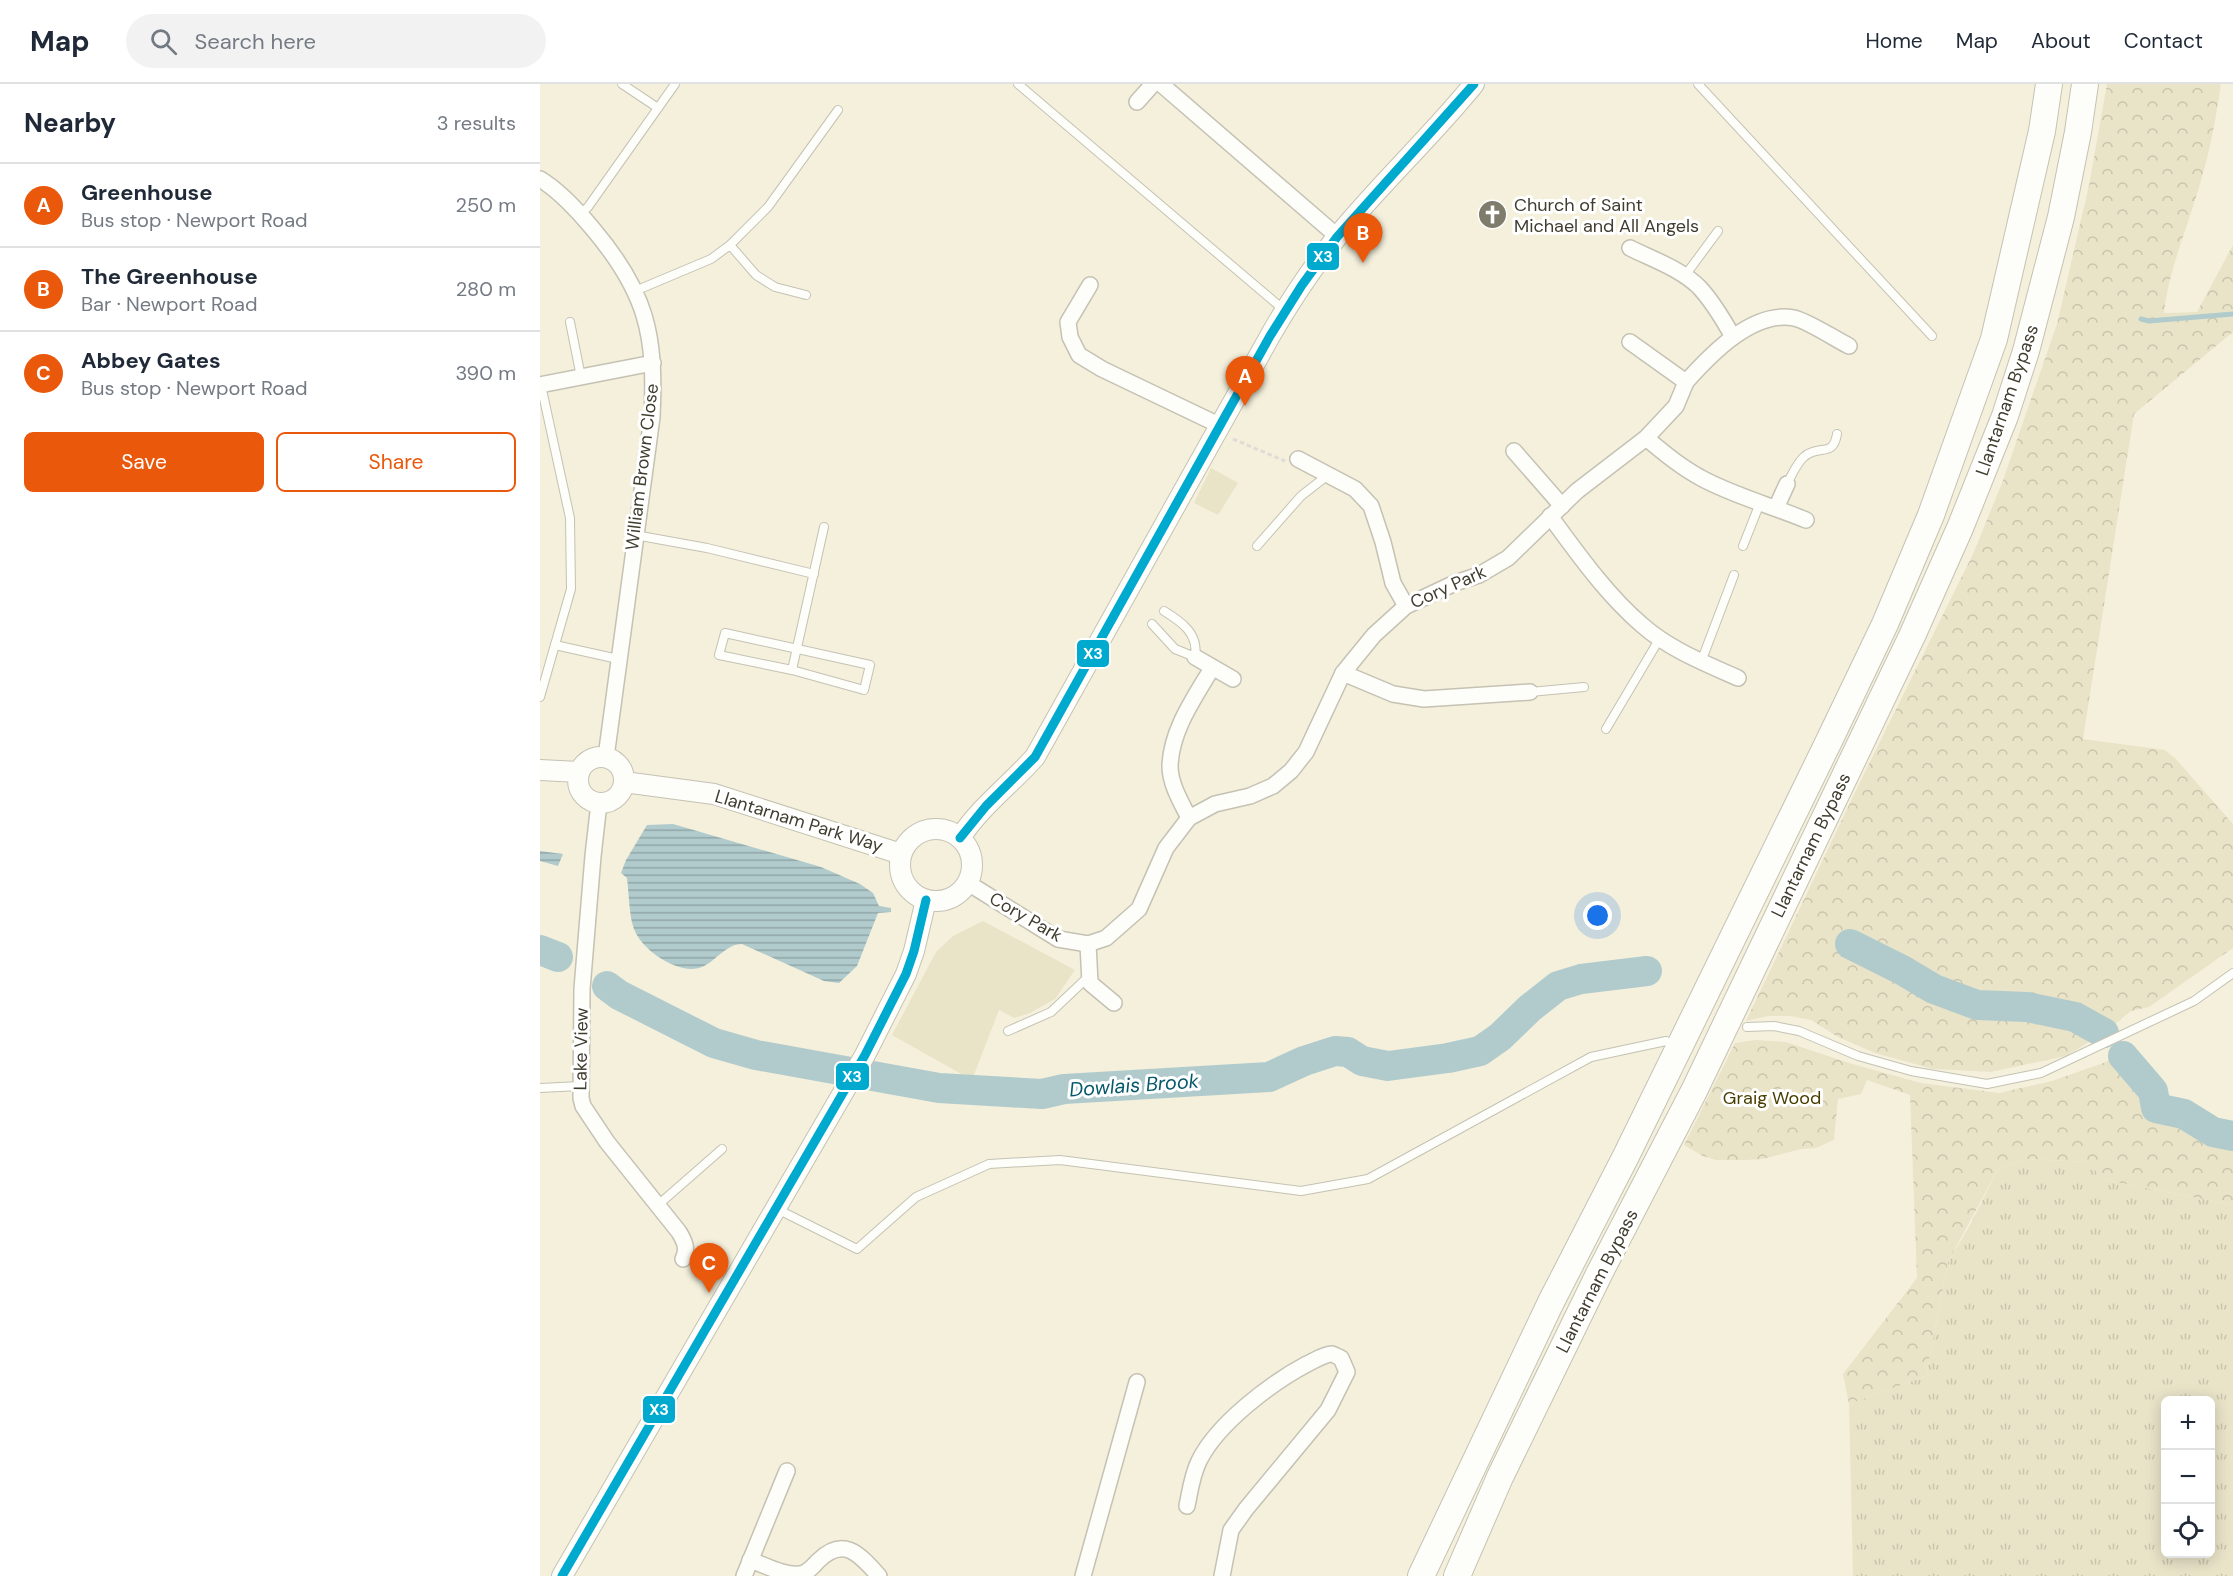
<!DOCTYPE html>
<meta charset="utf-8">
<style>
:root{--surface:#fff;--page:#f2f2f3;--text:#1f2937;--muted:#747a83;--line:#e0e1e3;--accent:#ea580c}
body{margin:0;font-family:"DM Sans",sans-serif;background:var(--page);color:var(--text)}
.controls{position:absolute;right:18px;bottom:18px;display:grid;overflow:hidden;border-radius:9px;box-shadow:0 3px 15px #0003}
.controls button{width:54px;height:54px;display:grid;place-items:center;padding:0;border:0;border-bottom:2px solid var(--line);background:var(--surface);color:var(--text);font:30px sans-serif}
.you{position:absolute;left:1058px;top:832px;width:21px;height:21px;margin:-15px;border:4px solid #fff;border-radius:50%;background:#1a73e8;box-shadow:0 0 0 9px #1a73e833}
.badge{display:grid;place-items:center;width:39px;height:39px;border-radius:50%;background:var(--accent);color:#fff;font-size:20px;font-weight:700}
.pin{position:absolute;translate:-50% -50px;filter:drop-shadow(0 2px 3px #0008)}
.pin::after{content:'';position:absolute;top:32px;width:21px;height:18px;background:inherit;clip-path:polygon(0 0,100% 0,50% 100%)}
.list{margin:0;padding:0;list-style:none}
h2{display:flex;justify-content:space-between;align-items:center;height:78px;margin:0;padding:0 24px;font-size:26px}
h2 small{font-size:20px;font-weight:400;color:var(--muted)}
.list li{display:grid;grid-template-columns:39px 1fr auto;gap:18px;align-items:center;box-sizing:border-box;height:84px;padding:0 24px;border-top:2px solid var(--line)}
.list b{display:block;font-size:22px;white-space:nowrap}
.list p{margin:0;font-size:20px;white-space:nowrap;color:var(--muted)}
.list em{font-size:20px;font-style:normal;color:var(--muted)}
.actions{display:flex;gap:12px;padding:18px 24px}
.actions a{flex:1;padding:14px 0;border:2px solid var(--accent);border-radius:9px;text-align:center;font-size:21px;color:var(--accent)}
.actions .main{background:var(--accent);color:#fff}
.icon{flex:none;width:33px;height:33px;fill:none;stroke:currentColor;stroke-width:2;stroke-linecap:round;stroke-linejoin:round}
.map{position:relative;flex:none;width:1693px;height:1492px;overflow:hidden}
header{display:flex;align-items:center;gap:36px;box-sizing:border-box;height:84px;padding:0 30px;background:var(--surface);border-bottom:2px solid var(--line)}
header strong{font-size:28px}
nav{display:flex;gap:33px;margin-inline-start:auto;font-size:21px}
.search{width:420px;height:54px;background:var(--page);display:flex;align-items:center;gap:15px;box-sizing:border-box;padding:0 21px;border-radius:33px;color:var(--muted);font-size:22px}
main{display:flex}
aside{flex:1;background:var(--surface)}
.map>svg:first-child{display:block}
.grass{fill:url(#grass-tufts);fill-rule:evenodd}
.forest{fill:url(#forest-crowns)}
.park{fill:#e9e4c8}
.water{fill:url(#water-rules)}
.lines{fill:none;stroke-linecap:round;stroke-linejoin:round}
.stream{stroke:#b1cbcd;stroke-width:5}
.river{stroke:#b1cbcd;stroke-width:30}
.service-casing{stroke:#c5c2b3;stroke-width:10}
.minor-casing{stroke:#c5c2b3;stroke-width:18}
.tertiary-casing{stroke:#c5c2b3;stroke-width:22}
.trunk-casing{stroke:#c5c2b3;stroke-width:28}
.path{stroke:#dedcd7;stroke-width:3;stroke-dasharray:4.5 3;stroke-linecap:butt}
.service{stroke:#fdfdfa;stroke-width:8}
.minor{stroke:#fdfdfa;stroke-width:15}
.tertiary{stroke:#fdfdfa;stroke-width:20}
.trunk{stroke:#fdfdfa;stroke-width:26}
.bus-1-casing{stroke:#fff;stroke-width:14}
.bus-1{stroke:#00a9ce;stroke-width:9}
.labels{text-anchor:middle;stroke-width:6;stroke-linejoin:round;paint-order:stroke}
.poi-label{font-size:18px;fill:#403d2f;stroke:#fff;text-anchor:start}
.street-label{font-size:18px;fill:#403d2f;stroke:#fff}
.park-label{font-size:18px;fill:#493e00;stroke:#fff}
.water-label{font-size:20px;font-style:italic;fill:#06596b;stroke:#fff}
.line-badge{stroke:#fff;stroke-width:2}
.badge-label{font-size:16px;text-anchor:middle;font-weight:bold;fill:#fff}
</style>
<header>
<strong>Map</strong>
<div class="search"><svg class="icon" aria-label="search" viewBox="0 0 24 24"><circle cx="10" cy="10" r="6"/><path d="M15 15l6 6"/></svg>Search here</div>
<nav><a>Home</a><a>Map</a><a>About</a><a>Contact</a></nav>
</header>
<main>
<aside>
<h2>Nearby<small>3 results</small></h2>
<ul class="list">
<li><span class="badge">A</span><div><b>Greenhouse</b><p>Bus stop · Newport Road</p></div><em>250 m</em></li>
<li><span class="badge">B</span><div><b>The Greenhouse</b><p>Bar · Newport Road</p></div><em>280 m</em></li>
<li><span class="badge">C</span><div><b>Abbey Gates</b><p>Bus stop · Newport Road</p></div><em>390 m</em></li>
</ul>
<div class="actions"><a class="main">Save</a><a>Share</a></div>
</aside>
<div class="map">
<svg width="1693" height="1492" viewBox="0 0 1693 1492">
<defs>
<pattern id="grass-tufts" width="24" height="20" patternUnits="userSpaceOnUse" patternTransform="scale(1.5)"><rect width="24" height="20" fill="#e9e4c8"/><path d="M3 7l-1-3M5 7V3M7 7l1-3M15 17l-1-3M17 17v-4M19 17l1-3" fill="none" stroke="#c9c4ac"/></pattern>
<pattern id="forest-crowns" width="20" height="18" patternUnits="userSpaceOnUse" patternTransform="scale(1.5)"><rect width="20" height="18" fill="#e9e4c8"/><path d="M2 6a3 3 0 1 1 6 0M12 15a3 3 0 1 1 6 0" fill="none" stroke="#c9c4ac"/></pattern>
<pattern id="water-rules" width="6" height="5" patternUnits="userSpaceOnUse" patternTransform="scale(1.5)"><rect width="6" height="5" fill="#b1cbcd"/><path d="M0 2.5h6" fill="none" stroke="#91a6a7"/></pattern>
</defs>
<rect width="100%" height="100%" fill="#f4f0dc"/>
<path class="grass" d="M1484 1075 1550 1078 1561 1095 1693 1121V1492H1313L1309 1320 1386 1292 1408 1178 1430 1141 1458 1085ZM1626 1316H1670V1470H1626Z"/>
<g class="forest">
<path d="M1567 0H1681C1676 34 1670 67 1660 100 1648 143 1629 184 1624 229L1657 228 1693 161V248L1594 330 1543 655 1625 666 1636 675 1693 740V864L1609 923 1591 927 1564 949 1526 972 1451 988 1393 985 1335 969 1298 953 1271 936 1250 932H1228L1206 937 1319 700 1433 470 1462 399 1517 240 1549 101Z"/>
<path d="M1215 956 1246 958 1309 979 1381 999 1459 1009 1512 997 1583 972 1613 1007 1617 1024 1644 1030 1673 1048 1693 1052V1121L1561 1095 1550 1078 1484 1075 1458 1085 1408 1178 1386 1292 1309 1320 1303 1290 1377 1194 1370 1011 1327 996 1321 1010 1298 1015 1294 1056 1276 1064 1261 1065 1223 1075 1206 1076H1176L1163 1072 1144 1061 1195 959Z"/>
</g>
<g class="park">
<path d="M671 384 698 399 678 431 654 419Z"/>
<path d="M443 837 535 886 515 915 490 929 474 934 459 926 432 996 352 951 396 868 413 852Z"/>
</g>
<g class="water">
<path d="M133 740 281 783 320 800 333 809 339 822 351 824V828L338 829 317 882 299 899 284 897 202 860C186 860 176 877 162 883 140 892 102 867 94 845 89 832 89 809 87 794L81 789 86 776 107 741Z"/>
<path d="M0 767 23 770 18 782 0 777Z"/>
</g>
<g class="lines">
<path class="stream" d="M1601 235 1609 237 1693 230"/>
<g class="river">
<path d="M1310 860 1362 886 1394 905 1437 921 1487 923 1535 933 1564 949"/>
<path d="M0 866 18 873"/>
<path d="M67 902 79 911 174 959 216 971 399 1004 502 1010 524 1005 729 993 764 977 795 967 808 968 822 977 848 982 908 974 940 967 960 953 990 924 1018 902 1041 895 1107 887"/>
<path d="M1583 972 1613 1007 1616 1024 1644 1030 1673 1048 1693 1052"/>
</g>
<defs>
<g id="service">
<path d="M82 0 118 24"/>
<path d="M478 0 744 226"/>
<path d="M1158 0 1392 252"/>
<path d="M40 130 48 123 135 0"/>
<path d="M190 161 228 123 298 26"/>
<path d="M1144 193 1178 147"/>
<path d="M95 207 171 175 190 161 216 191 235 203 266 211"/>
<path d="M30 238 41 293"/>
<path d="M1247 400C1252 391 1257 378 1265 372 1280 360 1293 374 1297 350"/>
<path d="M95 451 167 464 274 490"/>
<path d="M717 462 761 412 788 391"/>
<path d="M1203 462 1220 419"/>
<path d="M612 540 635 565 655 573C659 550 642 538 624 527"/>
<path d="M185 549 330 581 324 606 252 586 179 571Z"/>
<path d="M15 561 78 575"/>
<path d="M1161 578 1194 491"/>
<path d="M252 586 284 443"/>
<path d="M990 608 1044 603"/>
<path d="M0 613 31 505 30 434 1 301"/>
<path d="M1066 645 1120 554"/>
<path d="M1207 943 1234 942 1259 947 1318 972 1371 987 1447 1000 1501 989 1654 917 1693 889"/>
<path d="M468 947 511 928 548 893"/>
<path d="M0 1004 40 1002"/>
<path d="M118 1121 182 1065"/>
<path d="M237 1125 317 1165 376 1113 449 1080 520 1076 761 1107 828 1095 1051 973 1126 957"/>
</g>
<g id="minor">
<path d="M621 0 797 152"/>
<path d="M597 18 613 0"/>
<path d="M0 95C20 107 38 127 53 145 107 209 116 251 112 333L66 673"/>
<path d="M1090 164C1112 175 1141 185 1159 203 1173 218 1183 235 1193 253"/>
<path d="M550 201 528 238 530 253 539 271 562 285 681 342"/>
<path d="M1146 298C1171 270 1213 226 1254 234 1268 237 1295 255 1309 262"/>
<path d="M0 301 113 279"/>
<path d="M1106 354C1124 369 1142 384 1163 395 1195 412 1232 422 1266 436"/>
<path d="M974 367 1022 422"/>
<path d="M758 375 815 405 831 422 843 458 853 499 866 522"/>
<path d="M1236 424 1247 400"/>
<path d="M1010 432C1038 470 1066 510 1102 541 1129 565 1164 579 1198 594"/>
<path d="M655 573 693 595"/>
<path d="M803 589 853 610 884 615 990 608"/>
<path d="M59 719 53 772 42 905 41 1014 43 1022 67 1058 139 1148C145 1158 148 1165 143 1175"/>
<path d="M649 734C641 718 630 700 630 682 631 646 655 613 672 584"/>
<path d="M428 799 518 855 548 860 566 854 599 825 626 764 649 734 675 720 710 712 733 702 751 687 766 668 803 589 834 551 866 522 915 499 939 491 968 474 1037 407 1106 354 1136 322 1146 298 1090 258"/>
<path d="M548 860 550 899 574 919"/>
<path d="M647 1422C650 1407 652 1391 659 1377 677 1340 731 1299 767 1280 774 1277 784 1270 792 1270 795 1271 798 1273 801 1274L807 1288 788 1326 706 1425 691 1446 682 1492"/>
<path d="M210 1476C225 1481 244 1492 260 1490 268 1489 273 1482 278 1477 304 1451 320 1471 339 1492"/>
<path d="M204 1492 247 1387"/>
<path d="M543 1492 597 1298"/>
</g>
<g id="tertiary">
<circle cx="61" cy="696" r="23"/>
<path d="M0 686 39 688"/>
<path d="M84 698 174 710 361 770"/>
<circle cx="396" cy="781" r="36"/>
<path d="M420 754C440 723 471 700 495 673L730 252C750 217 772 184 797 153 840 100 891 53 934 0"/>
<path d="M22 1492 325 971 366 890 374 867 386 816"/>
</g>
<g id="trunk">
<path d="M881 1492 1011 1218 1086 1072 1288 659 1345 540 1391 431 1454 255 1502 47 1509 0"/>
<path d="M917 1492 960 1393 1059 1190 1154 1007 1372 552 1420 444 1465 332 1486 267 1521 133 1538 48 1545 0"/>
</g>
</defs>
<use href="#service" class="service-casing"/>
<use href="#minor" class="minor-casing"/>
<use href="#tertiary" class="tertiary-casing"/>
<use href="#trunk" class="trunk-casing"/>
<path class="path" d="M693 355 745 377"/>
<use href="#service" class="service"/>
<use href="#minor" class="minor"/>
<use href="#tertiary" class="tertiary"/>
<use href="#trunk" class="trunk"/>
<defs>
<g id="bus-1">
<path d="M420 754 446 722 495 673 730 252 762 201 797 153 934 0"/>
<path d="M22 1492 325 971 366 890 374 867 386 816"/>
</g>
</defs>
<use href="#bus-1" class="bus-1-casing"/>
<use href="#bus-1" class="bus-1"/>
</g>
<defs>
<symbol id="church-disc" viewBox="-11 -11 22 22"><circle r="9.5" fill="#7f7c6c" stroke="#fff"/><path d="M-1.2-6h2.4v3.5h3.3v2.4h-3.3V6h-2.4V-.1h-3.3v-2.4h3.3Z" fill="#fff"/></symbol>
</defs>
<g fill-rule="evenodd">
<use href="#church-disc" x="936" y="114" width="33" height="33"/>
</g>
<g class="labels">
<g class="poi-label">
<text x="974" y="127">Church of Saint<tspan x="974" dy="21">Michael and All Angels</tspan></text>
</g>
<g class="street-label">
<text transform="translate(1467 316) rotate(-71)" y="6">Llantarnam Bypass</text>
<text transform="translate(102 383) rotate(-83)" y="6">William Brown Close</text>
<text transform="translate(908 503) rotate(-24)" y="6">Cory Park</text>
<text transform="translate(259 737) rotate(17)" y="6">Llantarnam Park Way</text>
<text transform="translate(1271 761) rotate(-64)" y="6">Llantarnam Bypass</text>
<text transform="translate(486 833) rotate(30)" y="6">Cory Park</text>
<text transform="translate(41 965) rotate(-89)" y="6">Lake View</text>
<text transform="translate(1057 1197) rotate(-63)" y="6">Llantarnam Bypass</text>
</g>
<g class="park-label">
<text x="1232" y="1020">Graig Wood</text>
</g>
<g class="water-label">
<text transform="translate(594 1001) rotate(-4)" y="7">Dowlais Brook</text>
</g>
</g>
<g class="line-badge">
<rect x="766" y="158" width="34" height="29" rx="6" fill="#00a9ce"/>
<rect x="536" y="555" width="34" height="29" rx="6" fill="#00a9ce"/>
<rect x="295" y="978" width="35" height="29" rx="6" fill="#00a9ce"/>
<rect x="102" y="1311" width="34" height="29" rx="6" fill="#00a9ce"/>
</g>
<g class="badge-label">
<text x="783" y="178">X3</text>
<text x="553" y="575">X3</text>
<text x="312" y="998">X3</text>
<text x="119" y="1331">X3</text>
</g>
</svg>
<div class="controls">
<button>+</button>
<button>−</button>
<button><svg class="icon" aria-label="locate" viewBox="0 0 24 24"><circle cx="12" cy="12" r="6"/><path d="M12 2v4M12 18v4M2 12h4M18 12h4"/></svg></button>
</div>
<div class="you"></div>
<div class="pin badge" style="left:705px;top:322px">A</div>
<div class="pin badge" style="left:823px;top:179px">B</div>
<div class="pin badge" style="left:169px;top:1209px">C</div>
</div>
</main>
